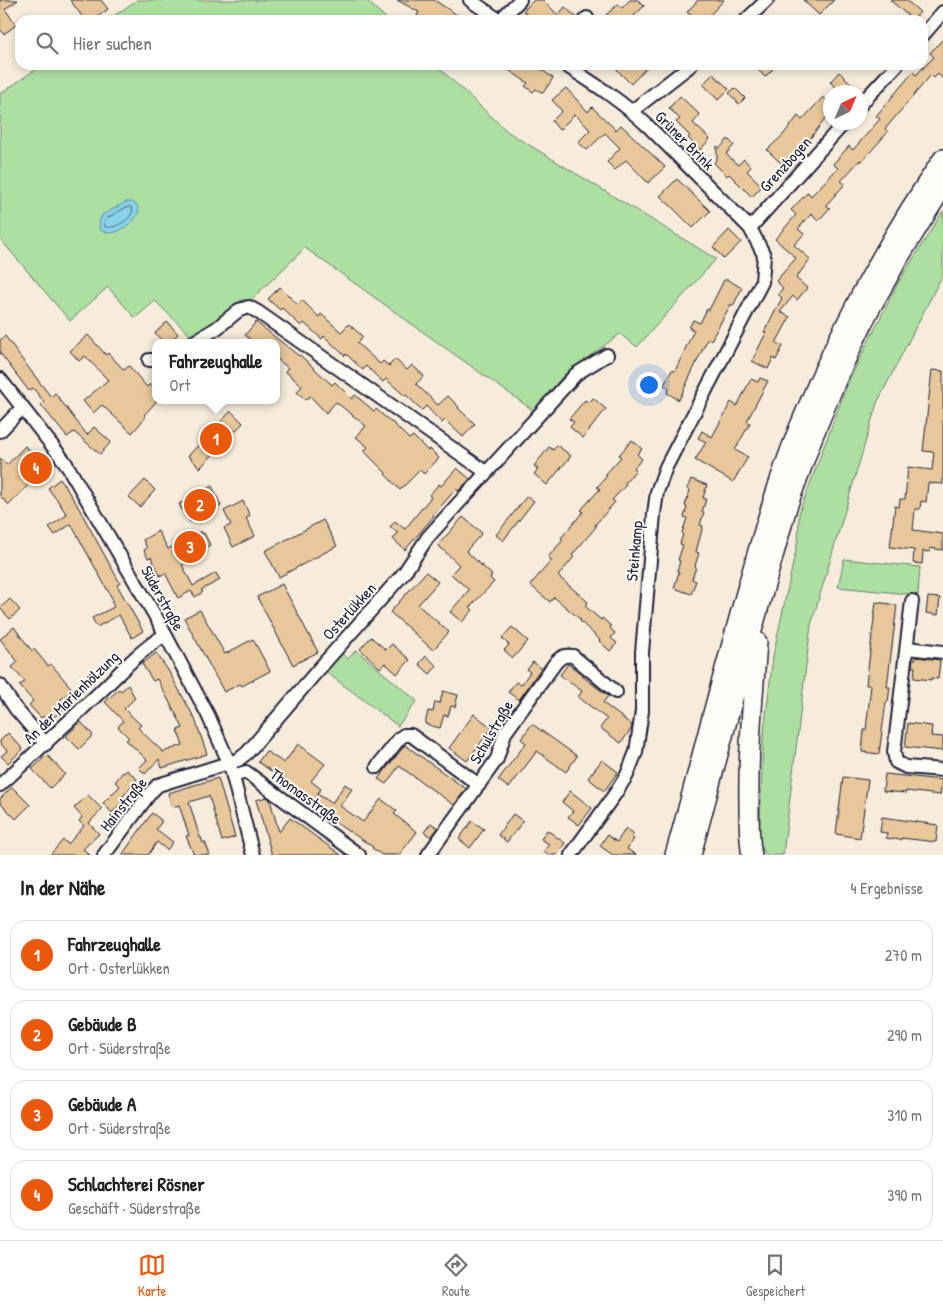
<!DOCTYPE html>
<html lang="de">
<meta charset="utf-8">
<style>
:root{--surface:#fff;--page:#f6f6f6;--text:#222;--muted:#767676;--line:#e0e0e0;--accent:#ea580c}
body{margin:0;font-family:"Patrick Hand",sans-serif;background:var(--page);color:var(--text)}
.compass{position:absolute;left:823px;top:85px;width:45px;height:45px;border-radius:50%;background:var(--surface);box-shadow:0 2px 8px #0003;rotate:44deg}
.you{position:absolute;left:648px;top:384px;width:18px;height:18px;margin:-12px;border:4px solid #fff;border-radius:50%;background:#1a73e8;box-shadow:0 0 0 8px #1a73e833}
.badge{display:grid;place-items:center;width:32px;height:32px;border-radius:50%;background:var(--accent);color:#fff;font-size:16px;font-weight:700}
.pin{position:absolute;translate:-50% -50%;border:2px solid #fff;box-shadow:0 1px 5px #0006}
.popup{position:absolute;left:152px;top:339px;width:128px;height:65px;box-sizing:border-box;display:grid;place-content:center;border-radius:10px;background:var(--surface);filter:drop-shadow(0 1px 4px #0005);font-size:16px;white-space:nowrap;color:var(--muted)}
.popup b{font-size:19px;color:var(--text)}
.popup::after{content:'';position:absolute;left:50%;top:100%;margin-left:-10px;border:10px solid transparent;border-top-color:var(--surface)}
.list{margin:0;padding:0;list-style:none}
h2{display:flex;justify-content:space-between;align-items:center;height:65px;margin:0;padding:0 20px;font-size:21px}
h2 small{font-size:16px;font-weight:400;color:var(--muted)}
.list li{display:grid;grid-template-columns:32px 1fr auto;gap:15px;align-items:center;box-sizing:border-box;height:70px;margin:0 10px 10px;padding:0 10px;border:1px solid var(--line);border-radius:15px}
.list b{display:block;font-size:19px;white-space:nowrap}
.list p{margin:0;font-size:16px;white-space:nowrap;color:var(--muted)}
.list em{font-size:16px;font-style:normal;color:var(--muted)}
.icon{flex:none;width:28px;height:28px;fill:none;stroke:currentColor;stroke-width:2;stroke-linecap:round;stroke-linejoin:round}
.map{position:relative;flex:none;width:943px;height:855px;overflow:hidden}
.search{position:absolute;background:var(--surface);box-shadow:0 2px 8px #0003;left:15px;right:15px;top:15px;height:55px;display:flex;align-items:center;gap:12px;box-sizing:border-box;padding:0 18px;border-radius:15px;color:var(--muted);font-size:19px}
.sheet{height:385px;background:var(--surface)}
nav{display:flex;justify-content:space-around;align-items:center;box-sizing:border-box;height:70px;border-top:1px solid var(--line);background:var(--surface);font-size:14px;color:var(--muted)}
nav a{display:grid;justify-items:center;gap:2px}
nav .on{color:var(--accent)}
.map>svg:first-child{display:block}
.green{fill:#addfa1;stroke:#68806e}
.water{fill:#88d3e8;stroke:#5f8ca3}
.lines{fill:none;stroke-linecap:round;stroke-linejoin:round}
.shore{stroke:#4b6980;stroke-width:1}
.building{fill:#e8c89a;stroke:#22223b}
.minor-casing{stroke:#22223b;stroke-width:16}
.highway-casing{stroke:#22223b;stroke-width:22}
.minor{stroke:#fdfcf7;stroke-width:12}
.highway{stroke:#fdfcf7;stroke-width:19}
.labels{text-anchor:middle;stroke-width:4;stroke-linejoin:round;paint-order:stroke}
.street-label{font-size:16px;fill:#22223b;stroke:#fdfcf7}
</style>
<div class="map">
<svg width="943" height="855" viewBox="0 0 943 855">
<rect width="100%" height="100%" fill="#f7ecdb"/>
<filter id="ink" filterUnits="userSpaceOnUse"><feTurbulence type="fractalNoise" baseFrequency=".02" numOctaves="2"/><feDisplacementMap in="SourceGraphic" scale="10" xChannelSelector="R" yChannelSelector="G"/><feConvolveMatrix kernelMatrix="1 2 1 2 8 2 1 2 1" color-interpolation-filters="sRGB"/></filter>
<g filter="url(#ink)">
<g class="green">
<path d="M137 0H366L388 20H108Z"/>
<path d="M42 65H436L508 132 716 259 637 347 620 334 564 375 534 411 305 248 251 300H242L192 337 155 301 135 318 108 287 70 321 0 239V94Z"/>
<path d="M943 211V274L877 403 811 625 783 855H767L759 848 763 740 773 656 798 540 799 513 849 380 898 283Z"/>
<path d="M844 559 920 567 918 595 838 587Z"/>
<path d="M356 650 417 701 398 726 326 672 342 654 348 659Z"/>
</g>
<path class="water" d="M126 202H132L137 205 139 212C133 224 114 239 100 230L99 223 102 215Z"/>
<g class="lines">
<path class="shore" d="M127 207H131L133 211C129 221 115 229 105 227L104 223 106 219Z"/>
</g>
<g class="building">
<path d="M0 0H18L5 9 16 25 4 34 0 29Z"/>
<path d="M70 0H101L108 9 93 20H85Z"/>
<path d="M397 0H434L465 20H424L417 15 419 12Z"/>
<path d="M534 0H543L558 15 565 7 577 18V20H533L523 11Z"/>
<path d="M630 0H638L644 6 630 20H611L606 15 618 4 622 8Z"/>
<path d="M698 0H724L705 20H696L687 12Z"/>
<path d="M803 0H834L819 15Z"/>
<path d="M890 0H906L920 12 913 20Z"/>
<path d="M943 39V79L938 74 934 78 931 75 885 129 888 132 861 162 860 160 841 181 845 184 826 205 830 208 818 221 811 214 798 229 804 234 794 245 810 259 796 278 807 288 797 300 793 296 780 312 790 317 776 343 783 346 776 360 773 358 768 369 752 361 766 333 764 332 782 298 778 294 783 288 776 281 796 258 775 239 796 215 791 210 808 192 811 196 838 168 833 164 849 146 853 150 880 119 876 116 913 72 916 75 934 57 930 53Z"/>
<path d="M501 65H535L553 78 543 93 536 89 533 92 525 86 528 83Z"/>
<path d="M622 65H649L631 84 617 70Z"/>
<path d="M753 65H777L765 77Z"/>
<path d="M839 72 855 87 850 92H842L830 82Z"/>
<path d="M713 74 729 89 718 100 703 84Z"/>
<path d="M566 88 588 112 592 107 616 130 621 125 665 167 648 183 626 160 615 170 607 162 620 148 605 133 587 150 578 142 590 130 575 114 559 130 552 121 562 111 552 100Z"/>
<path d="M735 88 745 98 739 104 729 93Z"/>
<path d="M680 96 700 115 693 123 710 139 700 150 688 138 690 136 676 122 680 119 669 108Z"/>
<path d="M823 97 830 104V113L805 145 803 144 784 166 767 150 783 135 798 116 802 120Z"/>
<path d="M728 139 734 145 726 154 738 165 744 159 751 167 747 171 762 186 752 197 729 174 727 176 714 163 717 159V146L720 148Z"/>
<path d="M677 179 710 211 693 228 672 207 660 196Z"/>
<path d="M729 230 741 242 724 259 713 247Z"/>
<path d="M724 280H728L742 288 733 306 731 304 711 340 708 338 679 400 667 393 669 388 664 385 672 370 675 371 694 330 689 328 693 320 700 323 707 309 709 310Z"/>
<path d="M280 287 298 305 302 300 319 317 321 314 341 332 349 324 363 337 357 343 380 364 383 361 389 366 395 359 407 370 412 365 424 376 416 384 438 405 448 396 459 407 458 408 475 424 463 437 445 420 442 423 426 406 422 410 406 395 405 396 386 379 383 382 366 366 363 370 346 354 345 356 324 336 322 339 304 323 301 326 282 308 280 310 268 299Z"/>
<path d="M167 322 178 334 169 343H164L155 333Z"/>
<path d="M256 322 299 356 300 355 332 385 335 382 352 399 355 395 374 411 376 409 392 423V422L409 439 413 436 428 451 430 449 439 458 424 474 420 470 400 490 385 474 386 473 364 451 368 447 356 437 366 426 336 402 326 413 310 396 306 400 297 392 302 386 285 371 288 368 276 358V343H255L245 335Z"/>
<path d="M88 335 106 355 108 353 124 370 129 366 147 387 150 384 156 389V402L144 415 146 417 132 433 102 405 93 413 83 401 108 380 85 356 79 361 70 351Z"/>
<path d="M5 336 15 349H14L51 397 55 393 87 435 94 427 111 442 100 454 74 432 67 437 41 405 44 402 33 388 29 391 0 353V340Z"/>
<path d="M932 370 943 371V484L928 483 926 502 921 501 920 509H915L913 530 943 534V550L930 548V552L923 551 922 564 913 563 914 550 890 547 895 506 899 507 900 499H905L908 467 932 470 934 452 923 451Z"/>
<path d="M760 378 768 381 747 421 750 423 735 450 748 457 733 482 695 460 706 442 698 438 702 431 712 437 731 402 737 406 751 379 758 382Z"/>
<path d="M593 398 606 409 583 438 570 427 574 422 569 419 585 400 589 403Z"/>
<path d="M231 411 243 423 200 468 188 456Z"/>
<path d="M632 440 642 449 637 454 642 459 634 468 636 470 625 483 626 485 612 500 615 502 595 525 596 527 572 555 574 557 558 576 588 602 585 606 601 620 602 618 611 626 610 628 615 633 611 638 617 643 610 651 599 641 600 640 580 621 581 620 554 597 550 602 530 585 552 560 548 557 563 540 561 538 583 512 581 510 600 489 597 487 607 476 605 475 621 457 619 455Z"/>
<path d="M557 445 571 456 547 485 534 474 538 469 534 466 549 447 553 450Z"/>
<path d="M25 446 45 465 32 478 34 479 9 505 0 496V459L7 465Z"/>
<path d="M457 468 470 479 458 491 456 489 433 515 434 516 405 550 393 539 398 533 390 527 395 521 405 529 431 497 429 495 439 484 441 486Z"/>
<path d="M60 479 76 503 111 567 120 583 117 585 143 631 132 638 119 615 97 627 92 618 114 607 111 601 113 600 71 524 55 535 49 527 67 515 56 498V499L48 488Z"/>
<path d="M691 479 707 485 703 498 706 499 702 512H704L700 525 703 526 696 552 699 553 695 566 696 567 692 579 696 581 691 594 674 588 679 572 677 571 680 561 678 560 683 545 680 544 683 534 682 533 687 518 684 517 687 507 685 506 690 490 687 489Z"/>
<path d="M145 480 155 490 140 507 129 497Z"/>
<path d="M212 486 221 506 190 522 187 515 185 516 179 504Z"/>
<path d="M527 496 534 501 503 541 496 535Z"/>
<path d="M243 501 250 516 246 518 255 536 233 547 224 528 231 525 224 511Z"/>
<path d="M463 517 482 533 466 551 492 575 490 578 494 582 470 607 473 610 462 622 450 612 469 590 451 574 459 565 438 545Z"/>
<path d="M323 520 337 546 279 577 265 551Z"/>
<path d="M158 531 168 549 201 531 202 534 204 533 210 545 203 549 204 553 182 565 193 586 216 573 220 580 201 590 203 592 195 597 191 591 178 598 165 573 160 576 151 557 148 558 144 550 147 548 143 540Z"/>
<path d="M426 572 438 582 418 605 449 632 433 650 390 612Z"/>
<path d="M282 584 318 652 293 665 257 597Z"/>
<path d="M928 597 940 598 938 615 926 613Z"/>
<path d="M10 599 20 610 10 619 0 608Z"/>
<path d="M876 602 897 605 887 687H890L888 702H886L879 754 862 752 864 730H866L871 685H866Z"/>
<path d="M200 610 225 654 253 639 270 671 242 686 240 684 224 692 184 618Z"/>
<path d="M14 627 32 651 34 649 48 666 51 664 73 690 60 700 66 707 48 722 43 716 41 718 29 705 33 701 19 685 25 682 12 667 18 662 0 639Z"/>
<path d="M512 627 528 641 513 658 504 650 509 645 502 638Z"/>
<path d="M371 637 386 650 392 644 410 660 397 674 385 663 380 668 360 649Z"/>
<path d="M156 653 168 670 195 719 207 754 162 768 159 759 145 774 139 768 147 760 126 740 129 738 118 727 123 721 105 702 119 689 121 691 128 685 135 698 124 709 141 725 138 728 163 752 183 745 177 730 183 728 177 716 157 679 153 681 142 664Z"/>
<path d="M426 656 437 666 430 674 419 664Z"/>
<path d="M916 657 940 660 938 679 931 678V680L914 678 915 667H912L913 659H916Z"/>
<path d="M533 662 541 668 519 700 508 692 516 682 521 685 530 672 527 670Z"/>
<path d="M568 664 583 675 582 676 608 696 603 703 632 725 631 729 621 743 600 728 607 719 578 697 582 691 560 675Z"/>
<path d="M443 691 458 695 455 707 451 706 448 716 444 715 440 728 425 724 428 711 433 712 435 702 440 703Z"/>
<path d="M474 714 492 728 467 761 449 748Z"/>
<path d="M81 722 93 735 79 749 66 736Z"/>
<path d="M908 723 932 726 931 736 943 737V751L905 747Z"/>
<path d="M532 724 577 756 566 772 537 751 509 788 498 780 526 743 521 739Z"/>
<path d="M8 733 23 749 8 763 1 756 7 751 0 743V741Z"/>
<path d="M298 744 325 764 311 781 321 789 317 794 332 803 345 784 352 789 340 806 363 822 381 799 397 811 394 814 417 832 399 855H382L372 848 373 847 349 831V832L314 807 315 806 285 784 284 786 274 778 277 775 258 762 266 751 284 763Z"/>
<path d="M405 745 466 789 454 805 399 766 386 784 378 779Z"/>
<path d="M47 755 65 774 50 788 32 769Z"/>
<path d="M602 760 618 772 604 791 588 778Z"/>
<path d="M127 770 137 779 120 800 122 802 112 813 103 803 120 786 115 782 123 772 124 773Z"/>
<path d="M885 774 942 780 940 795 906 791V793L883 791Z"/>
<path d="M843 777 868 780 860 838 836 834Z"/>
<path d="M218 778 235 837 222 841 209 796 189 802 200 838 201 837 203 843 205 842 210 855H194L186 836 189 835 179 805 172 807 168 793Z"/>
<path d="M12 787 30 805 16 819 0 803V799Z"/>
<path d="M570 791 592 808 579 825 568 817 573 811 562 802Z"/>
<path d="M88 795 102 809 89 823 99 834 83 849 90 855H50L63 840 68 844 84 826 79 821 82 817 74 808Z"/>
<path d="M267 797 270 800 279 832 290 818 341 855H272L256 800Z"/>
<path d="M152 813 161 820V823L156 829 173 842 167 850 157 842 148 855H122Z"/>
<path d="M513 814 523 821 507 842 498 835Z"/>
<path d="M882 817 938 825 936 842 901 838V840L886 838 887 833 880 832Z"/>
<path d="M472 821 484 829 470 848 459 839Z"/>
<path d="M431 823 438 828 431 837 424 832Z"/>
<path d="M626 828 634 834 631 837 634 839 627 849 636 855H613L600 846 607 835 617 842Z"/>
<path d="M547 830 565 843 557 855H549L544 851 549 844 541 839Z"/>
</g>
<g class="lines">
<defs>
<g id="minor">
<path d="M470 0 499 20"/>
<path d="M500 20 520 0"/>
<path d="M585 20 587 18"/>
<path d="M746 20 767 0"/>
<path d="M923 35 943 12"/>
<path d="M565 65C595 84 623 102 649 127L750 228 764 255 762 282 666 467 657 492 654 514 642 652V711L636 752 627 775 615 794 571 855"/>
<path d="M860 105 897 65"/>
<path d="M632 111 691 65"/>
<path d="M750 228 845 122"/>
<path d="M192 343 217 328 239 310 249 307 258 312 486 472"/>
<path d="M149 360H156"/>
<path d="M0 379 65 462 157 619 208 715 230 765 253 855"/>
<path d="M0 431 23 407"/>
<path d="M912 601 894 752 896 762 906 767 943 770"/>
<path d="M907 648 943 652"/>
<path d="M0 685 15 708 46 744"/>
<path d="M377 767 399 739 404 735H411L479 785"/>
<path d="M233 776 246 772 359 855"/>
<path d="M0 785C33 755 66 724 99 693 120 673 140 650 165 635"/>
<path d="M104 855 151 792 158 785 238 760 247 753 318 670 404 573 428 537 456 506 576 374 607 355"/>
<path d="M428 855 497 759 505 733 556 662C562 656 565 655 573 656L616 692"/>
</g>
<g id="highway">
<path d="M675 855C692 797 706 738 722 680 731 647 740 615 749 582 764 530 779 478 799 428 837 334 886 243 943 159"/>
<path d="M691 855 736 687 787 507 813 436 837 378 868 312 899 257 943 186"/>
<path d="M752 855C749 842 749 819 749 805 748 751 753 696 757 642"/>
</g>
</defs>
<use href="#minor" class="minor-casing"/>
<use href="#highway" class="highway-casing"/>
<use href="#minor" class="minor"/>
<use href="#highway" class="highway"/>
</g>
</g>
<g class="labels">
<g class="street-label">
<text transform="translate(685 140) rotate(45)" y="6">Grüner Brink</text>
<text transform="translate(785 164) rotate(-48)" y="6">Grenzbogen</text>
<text transform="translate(634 551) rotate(-85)" y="6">Steinkamp</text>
<text transform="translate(163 598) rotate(61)" y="6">Süderstraße</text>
<text transform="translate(349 611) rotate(-48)" y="6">Osterlükken</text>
<text transform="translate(71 697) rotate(-44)" y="6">An der Marienhölzung</text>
<text transform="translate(491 732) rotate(-60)" y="6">Schulstraße</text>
<text transform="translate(306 796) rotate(36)" y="6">Thomasstraße</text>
<text transform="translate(123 804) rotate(-51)" y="6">Hainstraße</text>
</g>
</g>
</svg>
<svg class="compass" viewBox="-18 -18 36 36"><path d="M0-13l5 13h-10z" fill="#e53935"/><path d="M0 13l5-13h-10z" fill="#767676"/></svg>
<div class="you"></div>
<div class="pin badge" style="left:216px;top:439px">1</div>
<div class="popup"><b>Fahrzeughalle</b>Ort</div>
<div class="pin badge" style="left:200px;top:505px">2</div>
<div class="pin badge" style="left:190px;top:547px">3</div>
<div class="pin badge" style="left:36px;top:468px">4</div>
<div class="search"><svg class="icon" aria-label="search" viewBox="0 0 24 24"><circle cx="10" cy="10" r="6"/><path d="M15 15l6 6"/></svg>Hier suchen</div>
</div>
<section class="sheet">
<h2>In der Nähe<small>4 Ergebnisse</small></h2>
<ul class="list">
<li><span class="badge">1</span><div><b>Fahrzeughalle</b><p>Ort · Osterlükken</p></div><em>270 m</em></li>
<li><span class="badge">2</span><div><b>Gebäude B</b><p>Ort · Süderstraße</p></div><em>290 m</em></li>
<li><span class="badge">3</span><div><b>Gebäude A</b><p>Ort · Süderstraße</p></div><em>310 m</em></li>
<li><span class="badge">4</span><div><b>Schlachterei Rösner</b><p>Geschäft · Süderstraße</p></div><em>390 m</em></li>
</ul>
</section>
<nav>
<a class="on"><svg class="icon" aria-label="map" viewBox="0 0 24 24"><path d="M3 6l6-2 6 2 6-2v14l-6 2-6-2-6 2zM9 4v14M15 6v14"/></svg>Karte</a>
<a><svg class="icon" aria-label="directions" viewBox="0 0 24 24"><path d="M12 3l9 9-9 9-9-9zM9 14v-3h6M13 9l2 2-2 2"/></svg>Route</a>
<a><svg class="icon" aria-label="saved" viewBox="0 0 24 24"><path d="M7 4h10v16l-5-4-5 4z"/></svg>Gespeichert</a>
</nav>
